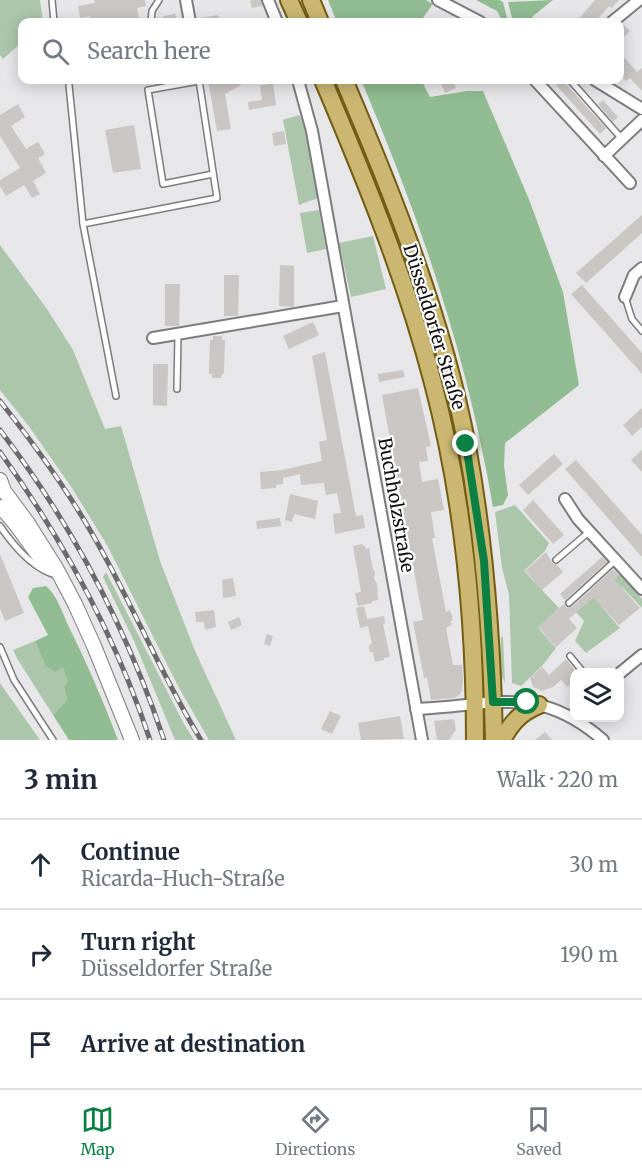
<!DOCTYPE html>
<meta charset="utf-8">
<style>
:root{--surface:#fff;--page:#f6f6f7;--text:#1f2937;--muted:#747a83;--line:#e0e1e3;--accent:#0b8043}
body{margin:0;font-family:Merriweather,serif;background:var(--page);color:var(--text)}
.controls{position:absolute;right:18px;bottom:18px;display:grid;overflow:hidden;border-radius:12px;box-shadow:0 3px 15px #0003}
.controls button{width:54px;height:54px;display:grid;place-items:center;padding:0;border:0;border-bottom:2px solid var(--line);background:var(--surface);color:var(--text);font:30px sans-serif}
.stop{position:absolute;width:18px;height:18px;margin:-14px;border:4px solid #0b8043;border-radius:50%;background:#fff}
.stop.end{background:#0b8043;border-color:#fff;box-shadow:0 2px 6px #0008}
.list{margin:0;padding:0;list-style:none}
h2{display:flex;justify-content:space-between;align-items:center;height:78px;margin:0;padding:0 24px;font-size:26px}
h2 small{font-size:20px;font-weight:400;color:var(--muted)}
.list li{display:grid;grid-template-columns:39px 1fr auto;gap:18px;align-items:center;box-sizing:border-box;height:90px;padding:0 24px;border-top:2px solid var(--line)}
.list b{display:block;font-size:22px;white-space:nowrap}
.list p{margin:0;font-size:20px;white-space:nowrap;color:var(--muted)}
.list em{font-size:20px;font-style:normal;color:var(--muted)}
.icon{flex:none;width:33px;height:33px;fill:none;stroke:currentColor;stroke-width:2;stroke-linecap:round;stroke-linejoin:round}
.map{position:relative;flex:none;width:642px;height:740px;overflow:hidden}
.search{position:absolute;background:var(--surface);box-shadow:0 3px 15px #0003;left:18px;right:18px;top:18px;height:66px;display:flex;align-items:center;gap:15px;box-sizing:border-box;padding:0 21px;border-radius:12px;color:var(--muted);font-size:22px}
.sheet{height:348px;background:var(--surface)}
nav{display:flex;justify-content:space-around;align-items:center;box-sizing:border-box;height:84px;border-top:2px solid var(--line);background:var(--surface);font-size:16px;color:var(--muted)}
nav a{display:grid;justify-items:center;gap:3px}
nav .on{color:var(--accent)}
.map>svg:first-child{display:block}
.green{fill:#acc6ab}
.forest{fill:#91bc91}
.building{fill:#c9c6c4}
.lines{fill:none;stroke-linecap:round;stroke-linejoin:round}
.lane-casing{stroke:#7c7c7f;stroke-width:8}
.street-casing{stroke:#7c7c7f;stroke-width:14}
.secondary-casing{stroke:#7c7c7f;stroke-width:16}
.primary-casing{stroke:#725d12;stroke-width:20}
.lane{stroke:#fff;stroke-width:5}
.street{stroke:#fff;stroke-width:10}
.secondary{stroke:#fff;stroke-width:14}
.primary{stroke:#cbb771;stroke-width:16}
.rail-casing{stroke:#6b6b6e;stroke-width:5}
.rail{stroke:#fff;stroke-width:3;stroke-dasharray:9;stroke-linecap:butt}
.route{stroke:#0b8043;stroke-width:8}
.labels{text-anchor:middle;stroke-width:4.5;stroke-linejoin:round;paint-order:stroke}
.street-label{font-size:18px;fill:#0f0f11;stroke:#fff}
</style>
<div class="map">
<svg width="642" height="740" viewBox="0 0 642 740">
<rect width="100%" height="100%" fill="#e7e7ea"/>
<g class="green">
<path d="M0 0H40L43 22H22V42L3 59 0 55Z"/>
<path d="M330 80H338L399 233 443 370 470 500 480 610 476 563 453 439Z"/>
<path d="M351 80H355L410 218 408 219Z"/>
<path d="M299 115 305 124 318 198 299 205 283 120Z"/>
<path d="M319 210 326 249 307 253 300 213Z"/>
<path d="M373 236 386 289 351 297 339 243Z"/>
<path d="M0 245 47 309 73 350 105 429 121 426 160 561 195 651 236 740H209L178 686 107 545 72 488 28 425 0 390Z"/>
<path d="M515 505 549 543 545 551 524 571 559 608 538 628 556 648 542 666 521 686 512 683 509 595 502 568 495 512Z"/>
<path d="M106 572 184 724 194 740H175L134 641 103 577Z"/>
<path d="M620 574 642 599V608L622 587 601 606 620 628 586 653 575 641 584 621 576 612Z"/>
<path d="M501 637H503L505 683 499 671Z"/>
<path d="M35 641 45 665 64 666 68 681 64 687 67 700 53 715 18 660 13 650Z"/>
<path d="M0 683 40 740H0Z"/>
</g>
<g class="forest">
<path d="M328 0H426L433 4 420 22H337Z"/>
<path d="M476 0H499L503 2 508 22H503L497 11Z"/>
<path d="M553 0 533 16 530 22H513L508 2Z"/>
<path d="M361 80H421L430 97 467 91H483L530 202 563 292 579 385 505 443 504 466 508 495 503 505 493 507C467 355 421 221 361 80Z"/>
<path d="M46 586C56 594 62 611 67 623 86 661 103 700 118 740H69L53 715 67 700 64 687 68 681 63 667 55 672 45 665 35 641 48 635 28 597 33 588Z"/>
</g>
<g class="building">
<path d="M94 0H145L146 6 137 8 140 22H91L90 16 80 18 78 6 95 3Z"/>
<path d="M250 0H261L262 6 252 8Z"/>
<path d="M595 0H619L612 8 609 6 595 22H576Z"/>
<path d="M175 14 177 22H164L163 16Z"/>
<path d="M218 15 220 22H197V19Z"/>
<path d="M624 25 630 31 620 40V29Z"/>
<path d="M625 58 637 72 642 68V91L630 78 626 81 620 73V63Z"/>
<path d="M208 80H240L241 85 225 94 231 129 217 131Z"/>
<path d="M453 80 456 88 445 93 441 84Z"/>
<path d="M562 80 606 128 600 134 556 85Z"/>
<path d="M273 83 276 105 249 110 248 102 262 100 260 86Z"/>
<path d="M603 100 618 117 613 122 598 104Z"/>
<path d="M18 104 25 117 11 126 26 149 38 142 44 152V155L38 158 46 173 33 181 40 194 32 198 24 185 6 196 0 186V180L20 168 0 136V115Z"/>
<path d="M134 125 141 169 113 173 105 130Z"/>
<path d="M284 131 286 144 274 146 272 133Z"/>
<path d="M642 215V233L586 283 576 273Z"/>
<path d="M280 265 294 266V307L279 306Z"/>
<path d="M224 275H239L238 316H224Z"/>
<path d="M165 284H180L179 326H165Z"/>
<path d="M582 285 642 353V374L571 294Z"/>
<path d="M313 322 319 335 289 349 283 336Z"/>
<path d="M213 336H222V340H225L224 374H222L221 378H212V374H209L210 340H213Z"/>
<path d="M325 352 356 516 363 515 365 528 335 534 333 514 341 513 337 493 326 495 324 483 301 485 300 474 283 478V484L276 485V488L261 489 260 472 282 470 322 461 319 442 327 440 312 356Z"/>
<path d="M153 364H168L167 406 153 405Z"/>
<path d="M403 370 405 377 379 382 378 374Z"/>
<path d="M418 388 431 446 426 447 428 461 419 462 422 482 438 479 444 510 431 512 435 538H432L446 612 450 610 453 620 450 622 452 624 446 628 453 665H462L463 682 461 693 455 698 431 700 427 678H424L413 622 423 620 382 395Z"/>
<path d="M642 408V427L632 436 623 425Z"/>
<path d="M642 450V472L631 460Z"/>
<path d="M554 454 563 464 528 495 519 485Z"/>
<path d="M576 460 642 535V557L565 469Z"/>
<path d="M290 494 318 501 315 519 294 514 292 522 285 520Z"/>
<path d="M533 500 564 535 553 544 523 510Z"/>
<path d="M280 518 281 526 257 529 256 521Z"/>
<path d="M362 544 363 546H365L366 549 369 548 373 569 375 572 374 579 377 584 378 600 372 601V603L358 606 355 593 361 592 353 546Z"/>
<path d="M546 552 553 564 557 565 563 572 542 590 525 571Z"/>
<path d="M0 554 24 613 5 621 0 609Z"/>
<path d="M602 557 607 562 565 600 560 594Z"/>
<path d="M613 569 619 575 614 579 640 608 619 625 593 597 569 619 577 628 556 647 538 627 564 604 568 608 572 607Z"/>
<path d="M233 578 236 596 223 598 222 580Z"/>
<path d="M364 606 367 619 384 616 385 623 383 624 390 657 384 658V660L375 662 373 652H370L369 649V645L372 644 368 626 360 628 356 608Z"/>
<path d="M214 610 216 627 205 630 204 622H196L195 612Z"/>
<path d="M239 617 242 625 231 630 228 622Z"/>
<path d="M267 634 273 636 270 646 264 644Z"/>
<path d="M566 659 574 669V681L567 687 561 680 553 687 542 691 533 687 530 678 542 667 549 675Z"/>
<path d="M330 711 341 716 332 734 321 729Z"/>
<path d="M400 716 404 739 361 740 358 723Z"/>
<path d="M454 719 456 730 449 740H437L434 721Z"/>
<path d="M545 732 552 740H535Z"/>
</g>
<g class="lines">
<defs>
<g id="lane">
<path d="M52 0 54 22"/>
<path d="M151 22 152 11 159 0"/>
<path d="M570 80 622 139"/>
<path d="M199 81 148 90 163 184 213 174"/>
<path d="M69 85 83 224 116 396"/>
<path d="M83 224 217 198 199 80"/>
<path d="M625 297 632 319 642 331"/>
<path d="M177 389 178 334"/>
<path d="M0 526C13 545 32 569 56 575"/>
<path d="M556 560 590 531"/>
<path d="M569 603 616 560"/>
<path d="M0 647 14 680 53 740"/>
<path d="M570 656 583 672"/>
</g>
<g id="street">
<path d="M186 0 190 22"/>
<path d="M268 0 277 22"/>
<path d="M438 0 480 22"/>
<path d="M612 22 639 0"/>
<path d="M298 80 312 131 422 740"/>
<path d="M535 80 630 183"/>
<path d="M595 80 642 109"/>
<path d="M604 156 642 120"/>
<path d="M625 297 634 275 642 268"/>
<path d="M153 338 343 306"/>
<path d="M565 499 578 519 642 589"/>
<path d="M620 673 642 655"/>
<path d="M416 709C494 706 537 683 603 740"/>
</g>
<g id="secondary">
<path d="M0 480 4 491 27 522 56 568 75 604 94 646 132 740"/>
<path d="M0 507C18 523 29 546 46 564"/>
</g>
<g id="primary">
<path d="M289 0 299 22"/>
<path d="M311 0 320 22"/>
<path d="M323 80C365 179 406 279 433 383 464 500 475 620 475 740"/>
<path d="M344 80C394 197 443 320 467 446 485 543 492 641 494 740"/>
<path d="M502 740C512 722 520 713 539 705"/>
</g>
</defs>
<use href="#lane" class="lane-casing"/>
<use href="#street" class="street-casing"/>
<use href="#secondary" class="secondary-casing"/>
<use href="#primary" class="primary-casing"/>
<use href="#lane" class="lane"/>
<use href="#street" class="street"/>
<use href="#secondary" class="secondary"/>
<use href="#primary" class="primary"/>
<defs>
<g id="rail">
<path d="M0 401C34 444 67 489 94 537 132 603 161 675 201 740"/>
<path d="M0 430C71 523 127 629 164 740"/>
<path d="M0 452C63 540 116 637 150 740"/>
</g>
</defs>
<use href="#rail" class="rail-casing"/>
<use href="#rail" class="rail"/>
</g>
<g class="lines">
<path class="route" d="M466 444 484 561 493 702H527"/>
</g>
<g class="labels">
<g class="street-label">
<text transform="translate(434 327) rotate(73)" y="6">Düsseldorfer Straße</text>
<text transform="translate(396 505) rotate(80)" y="6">Buchholzstraße</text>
</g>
</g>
</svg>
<div class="controls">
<button><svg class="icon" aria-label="layers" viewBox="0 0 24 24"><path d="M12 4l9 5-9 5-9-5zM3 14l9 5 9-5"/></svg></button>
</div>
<div class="stop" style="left:527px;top:702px"></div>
<div class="stop end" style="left:466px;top:444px"></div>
<div class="search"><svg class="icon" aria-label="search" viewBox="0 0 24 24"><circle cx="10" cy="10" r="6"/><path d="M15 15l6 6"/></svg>Search here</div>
</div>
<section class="sheet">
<h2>3 min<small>Walk · 220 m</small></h2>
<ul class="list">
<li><svg class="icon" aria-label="ahead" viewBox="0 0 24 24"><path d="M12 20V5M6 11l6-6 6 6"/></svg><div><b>Continue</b><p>Ricarda-Huch-Straße</p></div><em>30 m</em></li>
<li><svg class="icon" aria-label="right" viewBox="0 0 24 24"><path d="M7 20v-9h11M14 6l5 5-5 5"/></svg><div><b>Turn right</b><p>Düsseldorfer Straße</p></div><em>190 m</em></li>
<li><svg class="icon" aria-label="arrive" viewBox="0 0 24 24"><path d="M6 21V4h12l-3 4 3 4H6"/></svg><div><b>Arrive at destination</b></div></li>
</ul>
</section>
<nav>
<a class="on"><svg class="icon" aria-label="map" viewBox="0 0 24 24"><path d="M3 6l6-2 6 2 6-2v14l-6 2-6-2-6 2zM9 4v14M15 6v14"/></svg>Map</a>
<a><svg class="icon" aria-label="directions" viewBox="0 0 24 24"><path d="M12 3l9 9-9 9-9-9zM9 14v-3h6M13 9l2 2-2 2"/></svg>Directions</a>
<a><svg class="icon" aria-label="saved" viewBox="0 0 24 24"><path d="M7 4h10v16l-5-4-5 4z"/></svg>Saved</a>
</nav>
